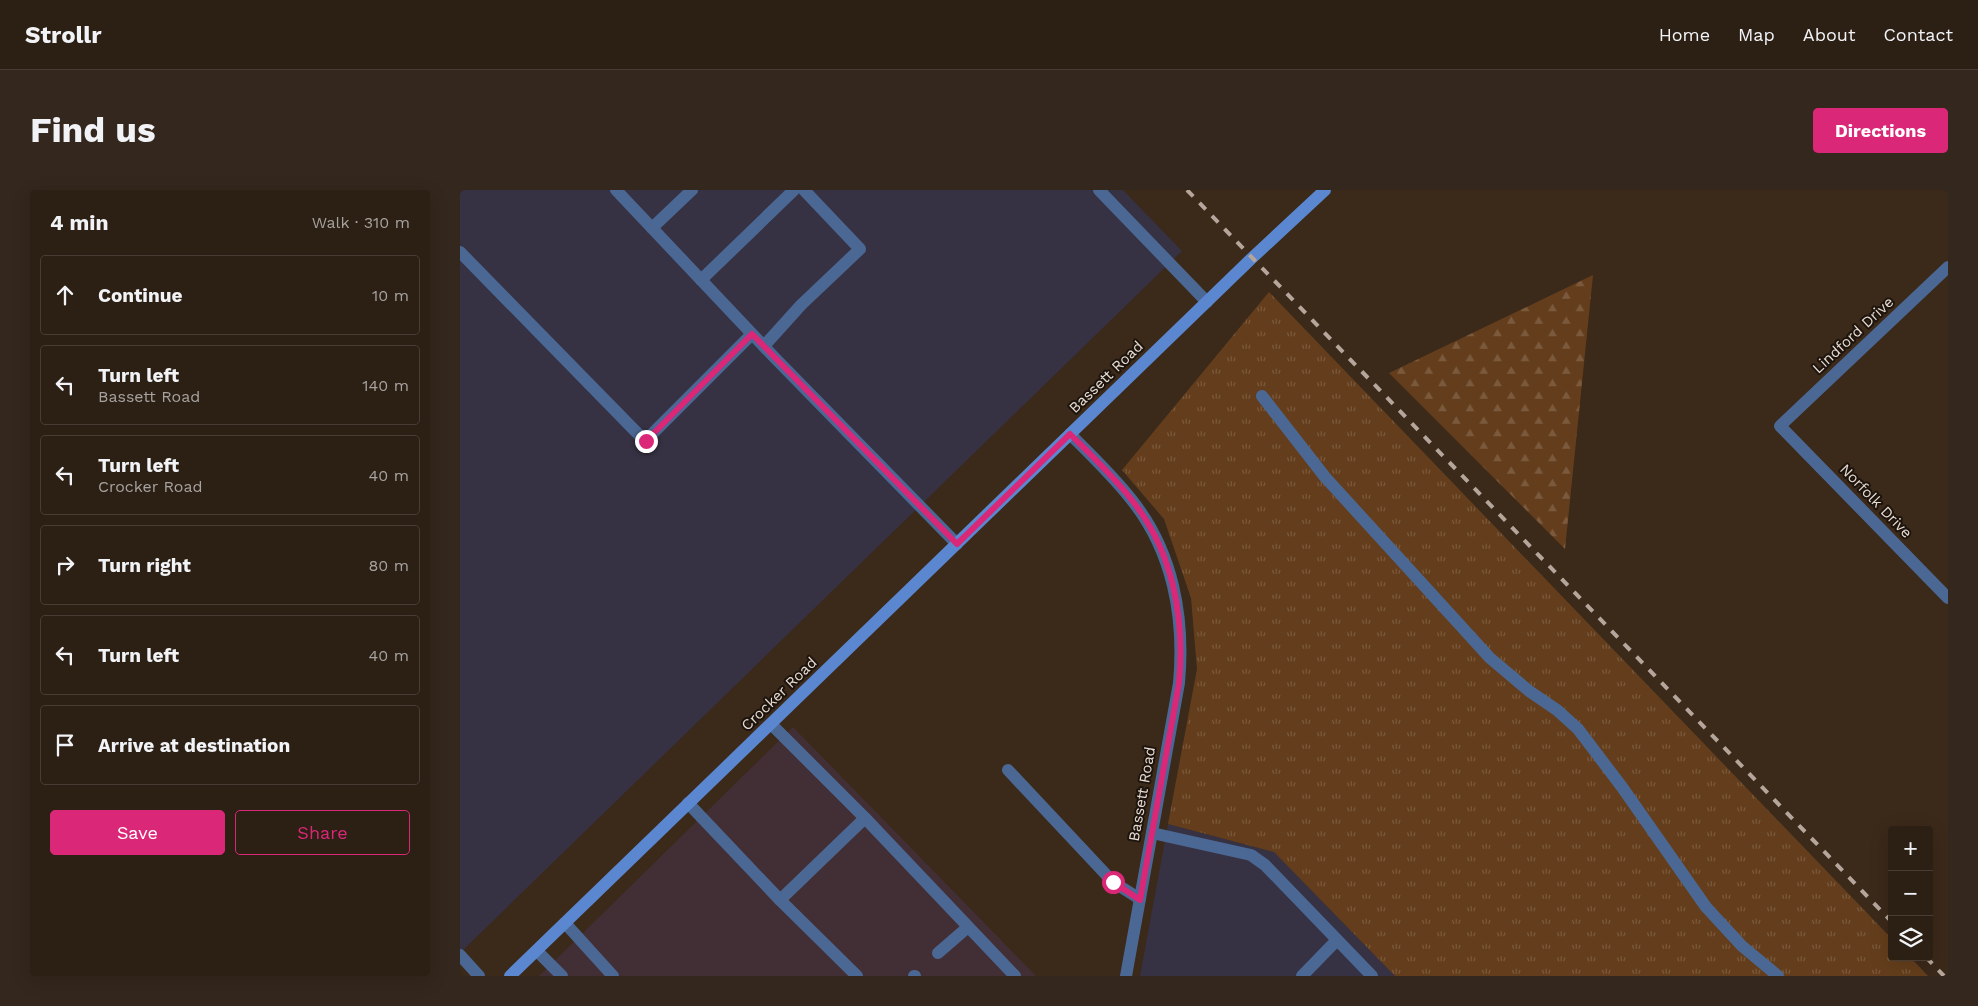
<!DOCTYPE html>
<meta charset="utf-8">
<style>
:root{--surface:#2c1f14;--page:#34271d;--text:#f1f3f6;--muted:#a6a2a0;--line:#483d34;--accent:#db2777}
body{margin:0;font-family:"Work Sans",sans-serif;background:var(--page);color:var(--text)}
.controls{position:absolute;right:15px;bottom:15px;display:grid;overflow:hidden;border-radius:5px;box-shadow:0 5px 20px #0002}
.controls button{width:45px;height:45px;display:grid;place-items:center;padding:0;border:0;border-bottom:1px solid var(--line);background:var(--surface);color:var(--text);font:25px sans-serif}
.stop{position:absolute;width:15px;height:15px;margin:-11px;border:4px solid #db2777;border-radius:50%;background:#fff}
.stop.end{background:#db2777;border-color:#fff;box-shadow:0 1px 5px #0008}
.list{margin:0;padding:0;list-style:none}
h2{display:flex;justify-content:space-between;align-items:center;height:65px;margin:0;padding:0 20px;font-size:21px}
h2 small{font-size:16px;font-weight:400;color:var(--muted)}
.list li{display:grid;grid-template-columns:32px 1fr auto;gap:15px;align-items:center;box-sizing:border-box;height:80px;margin:0 10px 10px;padding:0 10px;border:1px solid var(--line);border-radius:5px}
.list b{display:block;font-size:19px;white-space:nowrap}
.list p{margin:0;font-size:16px;white-space:nowrap;color:var(--muted)}
.list em{font-size:16px;font-style:normal;color:var(--muted)}
.actions{display:flex;gap:10px;padding:15px 20px}
.actions a{flex:1;padding:11px 0;border:1px solid var(--accent);border-radius:5px;text-align:center;font-size:18px;color:var(--accent)}
.actions .main{background:var(--accent);color:#fff}
.icon{flex:none;width:28px;height:28px;fill:none;stroke:currentColor;stroke-width:2;stroke-linecap:round;stroke-linejoin:round}
.map{position:relative;flex:none;width:1488px;height:786px;overflow:hidden;border-radius:5px}
header{display:flex;align-items:center;gap:30px;box-sizing:border-box;height:70px;padding:0 25px;background:var(--surface);border-bottom:1px solid var(--line)}
header strong{font-size:24px}
nav{display:flex;gap:28px;margin-inline-start:auto;font-size:18px}
.intro{display:flex;align-items:center;justify-content:space-between;box-sizing:border-box;height:120px;padding:0 30px}
h1{margin:0;font-size:35px}
.button{padding:12px 22px;border-radius:5px;background:var(--accent);color:#fff;font-size:18px;font-weight:700}
main{display:flex;gap:30px;padding:0 30px}
aside{flex:1;background:var(--surface);border-radius:5px;box-shadow:0 5px 20px #0002}
.map>svg:first-child{display:block}
.commercial{fill:#422f36}
.industrial{fill:#363243}
.grass{fill:url(#grass-tufts)}
.forest{fill:url(#forest-firs)}
.lines{fill:none;stroke-linecap:round;stroke-linejoin:round}
.service{stroke:#4b6894;stroke-width:12}
.minor{stroke:#4b6894;stroke-width:12}
.tertiary{stroke:#4b6894;stroke-width:12}
.secondary{stroke:#5a87cf;stroke-width:12}
.rail{stroke:#b4a69b;stroke-width:4;stroke-dasharray:9 9;stroke-linecap:butt}
.route{stroke:#db2777;stroke-width:6}
.labels{text-anchor:middle;stroke-width:4;stroke-linejoin:round;paint-order:stroke}
.street-label{font-size:15px;fill:#e7dbd2;stroke:#1c140d}
</style>
<header>
<strong>Strollr</strong>
<nav><a>Home</a><a>Map</a><a>About</a><a>Contact</a></nav>
</header>
<div class="intro"><h1>Find us</h1><a class="button">Directions</a></div>
<main>
<aside>
<h2>4 min<small>Walk · 310 m</small></h2>
<ul class="list">
<li><svg class="icon" aria-label="ahead" viewBox="0 0 24 24"><path d="M12 20V5M6 11l6-6 6 6"/></svg><div><b>Continue</b></div><em>10 m</em></li>
<li><svg class="icon" aria-label="left" viewBox="0 0 24 24"><path d="M17 20v-9H6M10 6l-5 5 5 5"/></svg><div><b>Turn left</b><p>Bassett Road</p></div><em>140 m</em></li>
<li><svg class="icon" aria-label="left" viewBox="0 0 24 24"><path d="M17 20v-9H6M10 6l-5 5 5 5"/></svg><div><b>Turn left</b><p>Crocker Road</p></div><em>40 m</em></li>
<li><svg class="icon" aria-label="right" viewBox="0 0 24 24"><path d="M7 20v-9h11M14 6l5 5-5 5"/></svg><div><b>Turn right</b></div><em>80 m</em></li>
<li><svg class="icon" aria-label="left" viewBox="0 0 24 24"><path d="M17 20v-9H6M10 6l-5 5 5 5"/></svg><div><b>Turn left</b></div><em>40 m</em></li>
<li><svg class="icon" aria-label="arrive" viewBox="0 0 24 24"><path d="M6 21V4h12l-3 4 3 4H6"/></svg><div><b>Arrive at destination</b></div></li>
</ul>
<div class="actions"><a class="main">Save</a><a>Share</a></div>
</aside>
<div class="map">
<svg width="1488" height="786" viewBox="0 0 1488 786">
<defs>
<pattern id="grass-tufts" width="24" height="20" patternUnits="userSpaceOnUse" patternTransform="scale(1.25)"><rect width="24" height="20" fill="#643e1c"/><path d="M3 7l-1-3M5 7V3M7 7l1-3M15 17l-1-3M17 17v-4M19 17l1-3" fill="none" stroke="#7a593c"/></pattern>
<pattern id="forest-firs" width="22" height="20" patternUnits="userSpaceOnUse" patternTransform="scale(1.25)"><rect width="22" height="20" fill="#643e1c"/><path d="M5 1l3.5 6h-7zM16 11l3.5 6h-7z" fill="#7a593c"/></pattern>
</defs>
<rect width="100%" height="100%" fill="#3b291a"/>
<path class="commercial" d="M333 537 576 786H79Z"/>
<g class="industrial">
<path d="M0 0H663L722 61 0 763Z"/>
<path d="M708 634 814 662 935 786H680Z"/>
</g>
<path class="grass" d="M809 102 1432 749V767H1450L1468 786H935L814 662 708 634 737 479 731 408 704 329 662 280Z"/>
<path class="forest" d="M1133 85 1105 359 929 183Z"/>
<g class="lines">
<g class="service">
<path d="M156 0 314 167 497 354"/>
<path d="M639 0 747 112"/>
<path d="M192 38 232 0"/>
<path d="M0 62 185 251 292 144"/>
<path d="M241 90 334 0"/>
<path d="M304 156 341 115 400 59 344 0"/>
<path d="M802 206 865 287 1030 468 1069 501 1097 520 1118 539 1162 597 1246 717 1282 756 1318 786"/>
<path d="M311 534 405 628 320 710"/>
<path d="M548 580 653 692 680 709"/>
<path d="M228 613 320 710 397 786"/>
<path d="M405 628 555 786"/>
<path d="M692 643 791 665 805 675 912 786"/>
<path d="M105 733 153 786"/>
<path d="M77 761 102 786"/>
<path d="M478 763 508 737"/>
<path d="M0 765 19 786"/>
<path d="M454 786H455"/>
<path d="M842 786 877 750"/>
</g>
<path class="minor" d="M1488 77 1320 236 1488 408"/>
<path class="tertiary" d="M610 244C631 265 653 286 671 309 713 361 725 427 719 493L666 786"/>
<path class="secondary" d="M50 786 792 68 865 0"/>
<g class="rail">
<path d="M727 0 1432 732"/>
<path d="M1466 767 1484 786"/>
</g>
</g>
<g class="lines">
<path class="route" d="M186 251 292 144 497 354 610 244C631 265 653 286 671 309 713 361 725 427 719 493L680 710 653 692"/>
</g>
<g class="labels">
<g class="street-label">
<text transform="translate(1393 145) rotate(-43)" y="5">Lindford Drive</text>
<text transform="translate(646 187) rotate(-44)" y="5">Bassett Road</text>
<text transform="translate(1416 311) rotate(46)" y="5">Norfolk Drive</text>
<text transform="translate(319 504) rotate(-44)" y="5">Crocker Road</text>
<text transform="translate(682 604) rotate(-80)" y="5">Bassett Road</text>
</g>
</g>
</svg>
<div class="controls">
<button>+</button>
<button>−</button>
<button><svg class="icon" aria-label="layers" viewBox="0 0 24 24"><path d="M12 4l9 5-9 5-9-5zM3 14l9 5 9-5"/></svg></button>
</div>
<div class="stop" style="left:653px;top:692px"></div>
<div class="stop end" style="left:186px;top:251px"></div>
</div>
</main>
